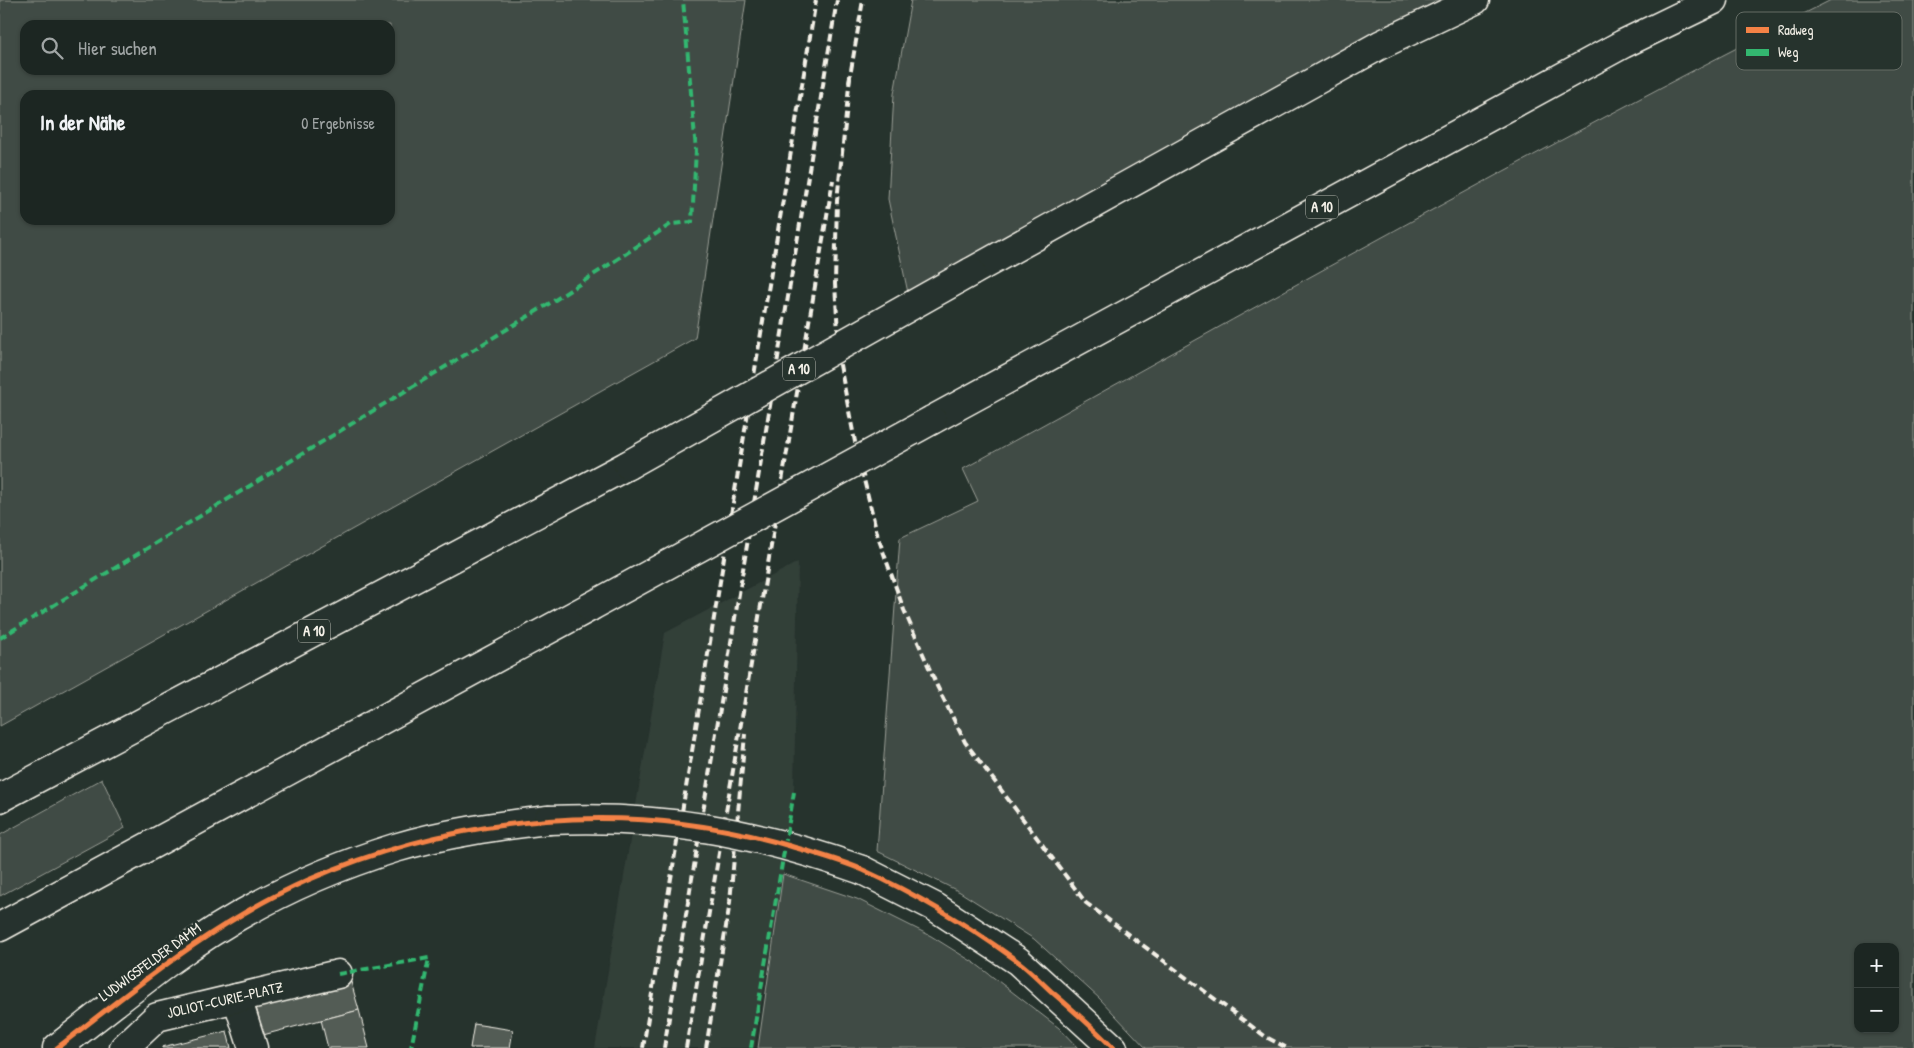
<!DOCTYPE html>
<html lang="de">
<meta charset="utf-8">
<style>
:root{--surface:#1c2622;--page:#29322f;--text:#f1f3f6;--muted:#a0a5a5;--line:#3a4340}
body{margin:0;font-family:"Patrick Hand",sans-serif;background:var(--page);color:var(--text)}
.controls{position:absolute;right:15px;bottom:15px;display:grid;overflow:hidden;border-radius:10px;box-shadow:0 1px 4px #0004}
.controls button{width:45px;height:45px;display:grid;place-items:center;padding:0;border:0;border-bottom:1px solid var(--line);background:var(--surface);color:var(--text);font:25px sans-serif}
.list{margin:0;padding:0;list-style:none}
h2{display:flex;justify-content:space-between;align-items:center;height:65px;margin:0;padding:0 20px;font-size:21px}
h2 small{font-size:16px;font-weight:400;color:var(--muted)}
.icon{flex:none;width:28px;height:28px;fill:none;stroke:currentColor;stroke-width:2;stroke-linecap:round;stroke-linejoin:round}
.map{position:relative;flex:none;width:1914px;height:1048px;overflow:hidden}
.search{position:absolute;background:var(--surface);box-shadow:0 1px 4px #0004;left:20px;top:20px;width:375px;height:55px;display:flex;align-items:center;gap:12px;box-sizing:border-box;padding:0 18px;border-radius:15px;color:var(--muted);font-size:19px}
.panel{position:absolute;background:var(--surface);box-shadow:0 1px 4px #0004;left:20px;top:90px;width:375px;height:135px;border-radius:15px}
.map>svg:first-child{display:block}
.built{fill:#333f39}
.green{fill:#414b45;stroke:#9a9e96;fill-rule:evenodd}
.building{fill:#525c55;stroke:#f4f1e8}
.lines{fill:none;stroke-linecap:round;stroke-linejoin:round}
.minor-casing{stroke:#f4f1e8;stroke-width:31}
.highway-casing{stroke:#f4f1e8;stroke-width:31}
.minor{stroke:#26332d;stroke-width:28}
.highway{stroke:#26332d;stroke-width:28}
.rail{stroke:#f4f1e8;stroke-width:4;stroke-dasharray:8 4;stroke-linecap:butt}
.minor-bridge-casing{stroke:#f4f1e8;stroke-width:31;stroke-linecap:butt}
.highway-bridge-casing{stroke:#f4f1e8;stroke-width:31;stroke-linecap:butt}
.minor-bridge{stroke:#26332d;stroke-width:28}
.highway-bridge{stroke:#26332d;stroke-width:28}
.quiet{stroke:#33b770;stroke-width:4;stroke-dasharray:8 4;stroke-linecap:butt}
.cycleway-casing{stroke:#26332d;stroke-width:8}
.cycleway{stroke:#f48246;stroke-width:5}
.labels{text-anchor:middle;stroke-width:5;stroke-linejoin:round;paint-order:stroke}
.shield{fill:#26332d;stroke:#b6b8b0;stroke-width:1}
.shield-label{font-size:14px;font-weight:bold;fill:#f4f1e8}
.street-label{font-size:15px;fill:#f4f1e8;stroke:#26332d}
.key{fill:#26332d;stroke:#646c65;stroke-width:1}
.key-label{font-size:14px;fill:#f4f1e8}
</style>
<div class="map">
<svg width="1914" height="1048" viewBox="0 0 1914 1048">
<rect width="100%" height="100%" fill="#26332d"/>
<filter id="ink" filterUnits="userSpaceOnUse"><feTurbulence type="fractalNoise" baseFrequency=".02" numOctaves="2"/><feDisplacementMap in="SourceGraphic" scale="10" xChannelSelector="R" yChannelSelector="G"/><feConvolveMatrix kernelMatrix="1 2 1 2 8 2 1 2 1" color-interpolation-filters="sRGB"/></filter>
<g filter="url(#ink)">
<path class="built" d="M798 562 794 792 783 874 754 1048H595L665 633Z"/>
<g class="green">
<path d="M0 0H746L695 338 0 726ZM25 25H390V70H25ZM25 95H390V220H25Z"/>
<path d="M911 0H1452L911 307 888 199 894 94Z"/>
<path d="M1831 0H1914V1048H1146L1100 999 1034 939 960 892 877 851 900 538 978 501 963 469C1251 310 1537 148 1831 0ZM1858 947H1895V1029H1858Z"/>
<path d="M102 779 125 828 0 896V835Z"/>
<path d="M783 874 857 899 931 936 976 964 1059 1028 1078 1048H758Z"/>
</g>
<g class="building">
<path d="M351 982 359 1010 263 1035 256 1007Z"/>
<path d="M359 1010 369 1048H328L321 1020Z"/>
<path d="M474 1024 513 1030 510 1048H470Z"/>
<path d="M227 1031 231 1048H162V1047Z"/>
</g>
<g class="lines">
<defs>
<g id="minor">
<path d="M862 870 935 907 1018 961 1113 1048"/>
<path d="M237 998 253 1048"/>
<path d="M57 1048C94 1019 131 990 168 962 236 912 314 873 395 848 445 833 496 826 548 820"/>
<path d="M124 1048 157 1017 338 974"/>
</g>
<g id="highway">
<path d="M971 272 1380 45 1475 0"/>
<path d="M932 420 1623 44 1714 0"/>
<path d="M0 798 628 465"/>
<path d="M0 927 590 607"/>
</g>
</defs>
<use href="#minor" class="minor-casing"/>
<use href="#highway" class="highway-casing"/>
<use href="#minor" class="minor"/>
<use href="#highway" class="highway"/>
<g class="rail">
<path d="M850 77 837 201 835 284 840 365 856 447 878 537 904 610 937 686 965 742 1086 903 1266 1037 1287 1048"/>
<path d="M849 82 863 0"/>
<path d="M643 1048 816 0"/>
<path d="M664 1048 837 0"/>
<path d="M686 1048 833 180"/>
<path d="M706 1048 730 902 745 734"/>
</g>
<defs>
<path id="minor-bridge" d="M548 820C664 815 752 831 862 870"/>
<g id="highway-bridge">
<path d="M628 465 971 272"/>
<path d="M590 607 932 420"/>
</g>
</defs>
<use href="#minor-bridge" class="minor-bridge-casing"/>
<use href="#highway-bridge" class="highway-bridge-casing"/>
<use href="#minor-bridge" class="minor-bridge"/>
<use href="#highway-bridge" class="highway-bridge"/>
<g class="quiet">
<path d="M0 638 555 300 671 224 692 222 696 150 683 0"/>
<path d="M338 974 429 958 411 1048"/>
<path d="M751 1048 794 792"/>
</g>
<defs>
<path id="cycleway" d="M57 1048C137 986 215 921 308 880 459 814 631 799 790 846 814 853 840 860 863 870 916 894 969 926 1016 960 1029 969 1040 981 1052 992 1073 1010 1094 1028 1113 1048"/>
</defs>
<use href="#cycleway" class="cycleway-casing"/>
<use href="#cycleway" class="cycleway"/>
</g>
</g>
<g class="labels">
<g class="shield">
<rect x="1306" y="195.5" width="32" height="23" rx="4"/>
<rect x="783" y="357.5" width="32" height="23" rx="4"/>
<rect x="298" y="619.5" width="32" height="23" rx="4"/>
</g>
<g class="shield-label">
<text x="1322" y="212">A 10</text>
<text x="799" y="374">A 10</text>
<text x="314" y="636">A 10</text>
</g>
<g class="street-label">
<text transform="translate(150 962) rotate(-36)" y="5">LUDWIGSFELDER DAMM</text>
<text transform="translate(225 1000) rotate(-13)" y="5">JOLIOT-CURIE-PLATZ</text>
</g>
</g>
<rect x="1736" y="12" width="166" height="58" rx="8" class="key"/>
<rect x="1746" y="27" width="23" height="6" fill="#f48246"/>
<rect x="1746" y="49" width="23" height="7" fill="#33b770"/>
<g class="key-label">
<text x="1778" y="35">Radweg</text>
<text x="1778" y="57">Weg</text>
</g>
</svg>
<div class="controls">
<button>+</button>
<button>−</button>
</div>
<div class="search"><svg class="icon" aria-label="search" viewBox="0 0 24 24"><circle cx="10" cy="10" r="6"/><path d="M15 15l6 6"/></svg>Hier suchen</div>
<section class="panel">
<h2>In der Nähe<small>0 Ergebnisse</small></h2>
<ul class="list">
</ul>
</section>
</div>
